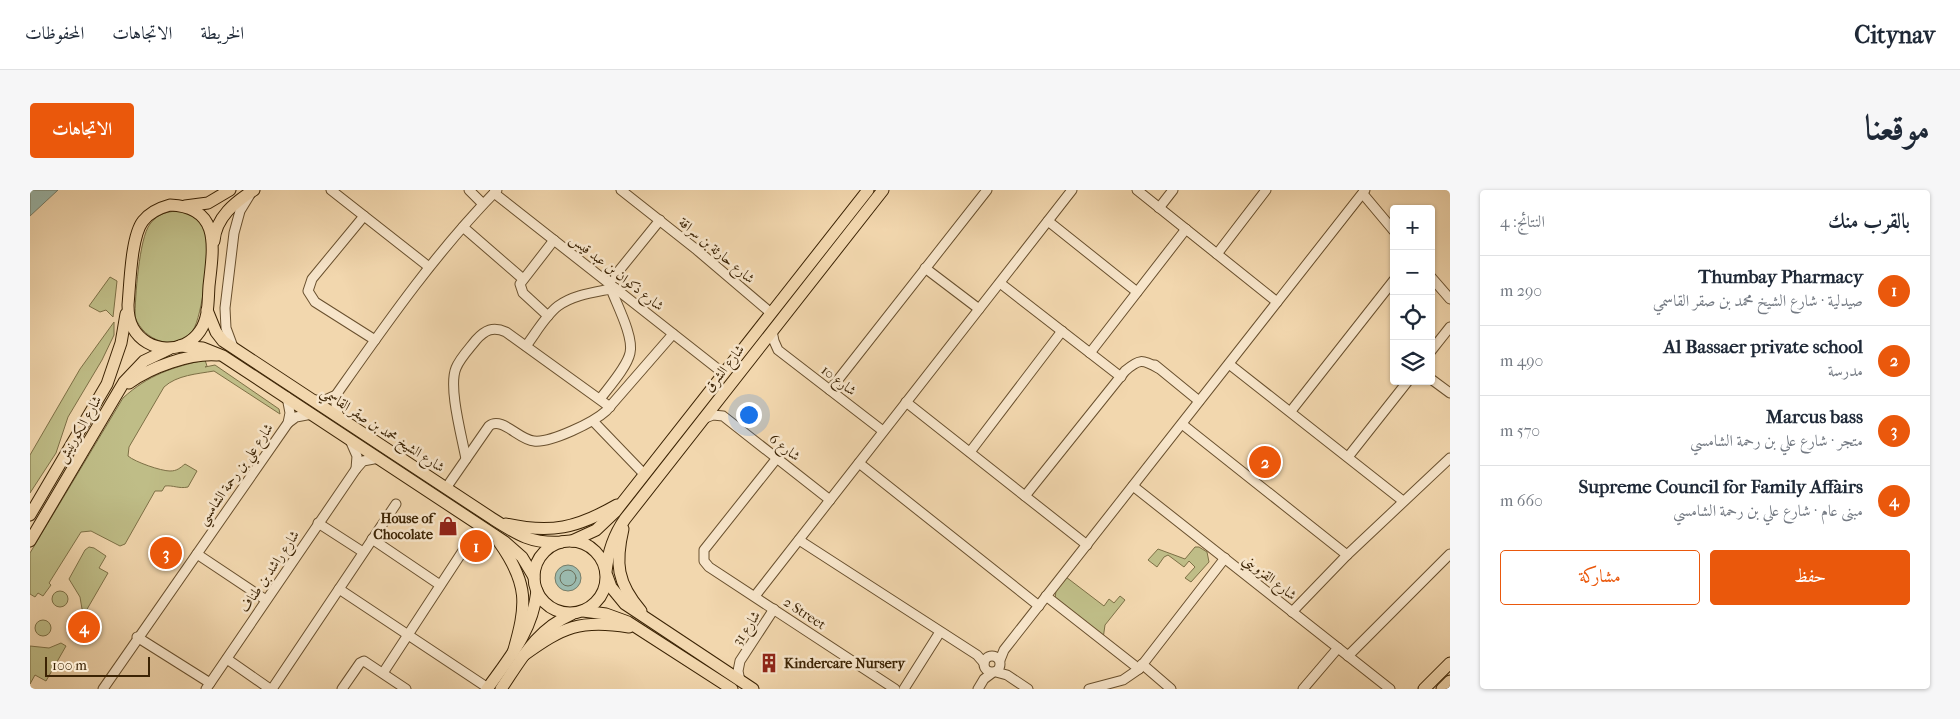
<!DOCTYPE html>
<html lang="ar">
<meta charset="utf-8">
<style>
:root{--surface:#fff;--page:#f6f6f7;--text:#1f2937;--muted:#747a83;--line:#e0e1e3;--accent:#ea580c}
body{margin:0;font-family:"IM FELL French Canon",Amiri,serif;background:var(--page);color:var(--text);direction:rtl}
.controls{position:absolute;right:15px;top:15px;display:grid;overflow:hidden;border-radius:5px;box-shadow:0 1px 4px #0004}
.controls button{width:45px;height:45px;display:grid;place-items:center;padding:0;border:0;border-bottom:1px solid var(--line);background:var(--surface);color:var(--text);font:25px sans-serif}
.scale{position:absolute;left:15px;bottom:12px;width:105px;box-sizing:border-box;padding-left:5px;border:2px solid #3b2304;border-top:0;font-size:14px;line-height:18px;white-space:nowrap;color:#3b2304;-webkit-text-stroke:4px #f7e5ca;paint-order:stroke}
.you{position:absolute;left:718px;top:224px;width:18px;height:18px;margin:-12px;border:4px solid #fff;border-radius:50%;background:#1a73e8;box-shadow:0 0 0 8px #1a73e833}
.badge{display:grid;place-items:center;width:32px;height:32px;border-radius:50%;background:var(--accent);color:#fff;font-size:16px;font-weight:700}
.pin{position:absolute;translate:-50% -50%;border:2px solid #fff;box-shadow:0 1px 5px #0006}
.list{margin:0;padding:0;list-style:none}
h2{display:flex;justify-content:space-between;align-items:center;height:65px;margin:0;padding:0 20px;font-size:21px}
h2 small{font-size:16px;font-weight:400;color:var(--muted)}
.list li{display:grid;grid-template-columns:32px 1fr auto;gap:15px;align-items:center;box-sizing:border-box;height:70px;padding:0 20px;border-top:1px solid var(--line)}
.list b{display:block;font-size:19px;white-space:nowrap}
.list p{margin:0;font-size:16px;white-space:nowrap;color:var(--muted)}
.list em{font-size:16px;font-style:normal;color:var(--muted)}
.actions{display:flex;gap:10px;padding:15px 20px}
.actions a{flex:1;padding:11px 0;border:1px solid var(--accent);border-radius:5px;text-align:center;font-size:18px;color:var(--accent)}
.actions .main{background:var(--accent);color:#fff}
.icon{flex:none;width:28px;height:28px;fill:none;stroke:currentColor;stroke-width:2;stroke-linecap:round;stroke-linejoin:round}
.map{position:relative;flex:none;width:1420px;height:499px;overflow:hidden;direction:ltr;border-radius:5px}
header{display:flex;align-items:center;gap:30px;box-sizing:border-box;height:70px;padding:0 25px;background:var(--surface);border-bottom:1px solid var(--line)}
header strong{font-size:24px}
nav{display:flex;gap:28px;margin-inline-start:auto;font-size:18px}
.intro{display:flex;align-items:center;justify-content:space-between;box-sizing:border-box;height:120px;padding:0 30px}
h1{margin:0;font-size:35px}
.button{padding:12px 22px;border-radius:5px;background:var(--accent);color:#fff;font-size:18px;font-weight:700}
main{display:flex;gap:30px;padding:0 30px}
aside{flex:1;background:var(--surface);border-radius:5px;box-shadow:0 1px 4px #0004}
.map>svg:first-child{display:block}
.green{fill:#bfbd87;stroke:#7d7046}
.water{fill:#9bb9ad;stroke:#757d69}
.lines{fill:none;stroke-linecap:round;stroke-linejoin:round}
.shore{stroke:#6b6e58;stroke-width:1}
.minor-casing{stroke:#69502e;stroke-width:11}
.major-casing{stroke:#3b2304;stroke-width:13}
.minor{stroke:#f7e5ca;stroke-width:9}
.major{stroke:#f2d7ae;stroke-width:11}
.labels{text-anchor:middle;stroke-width:5;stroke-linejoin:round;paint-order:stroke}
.street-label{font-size:14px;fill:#3b2304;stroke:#f7e5ca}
.poi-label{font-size:14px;font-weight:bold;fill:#3b2304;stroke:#f7e5ca;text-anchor:end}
</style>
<header>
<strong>Citynav</strong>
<nav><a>الخريطة</a><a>الاتجاهات</a><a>المحفوظات</a></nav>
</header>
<div class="intro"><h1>موقعنا</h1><a class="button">الاتجاهات</a></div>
<main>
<aside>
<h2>بالقرب منك<small>النتائج: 4</small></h2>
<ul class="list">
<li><span class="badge">1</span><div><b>Thumbay Pharmacy</b><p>صيدلية · شارع الشيخ محمد بن صقر القاسمي</p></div><em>290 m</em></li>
<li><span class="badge">2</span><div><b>Al Bassaer private school</b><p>مدرسة</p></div><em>490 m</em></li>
<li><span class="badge">3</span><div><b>Marcus bass</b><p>متجر · شارع علي بن رحمة الشامسي</p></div><em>570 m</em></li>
<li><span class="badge">4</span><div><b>Supreme Council for Family Affairs</b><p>مبنى عام · شارع علي بن رحمة الشامسي</p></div><em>660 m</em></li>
</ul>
<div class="actions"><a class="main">حفظ</a><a>مشاركة</a></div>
</aside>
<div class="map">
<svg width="1420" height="499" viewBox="0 0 1420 499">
<rect width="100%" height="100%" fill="#f2d7ae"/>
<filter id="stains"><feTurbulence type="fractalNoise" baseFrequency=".004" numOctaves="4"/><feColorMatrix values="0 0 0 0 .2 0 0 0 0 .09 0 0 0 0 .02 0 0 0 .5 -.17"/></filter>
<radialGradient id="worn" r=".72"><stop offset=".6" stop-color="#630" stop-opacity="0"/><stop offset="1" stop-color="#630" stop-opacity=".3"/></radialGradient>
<g class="green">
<path d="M151 21C161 25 170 29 175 39 182 53 172 128 163 140 145 163 114 151 105 127 105 109 109 48 120 34 128 23 139 21 151 21Z"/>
<path d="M80 87 87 91 83 127 76 120 70 122 59 116Z"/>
<path d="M84 132V145L72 170 38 227 26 263 0 303V265L50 179Z"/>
<path d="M175 170 177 176 175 177 185 175 249 219 250 224 184 181C167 184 147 185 134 197L99 257 98 266C105 272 131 281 140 281 147 281 150 278 155 274L167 281 158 297C149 299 143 295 135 296L132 301H125L95 354 90 356 61 341 51 342 19 393 21 395 13 406 8 403 5 407 0 404V363L93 208C118 185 143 177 175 170Z"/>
<path d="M59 357 64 358 76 366 69 378 78 383 56 421 52 419 50 407 39 389 55 360Z"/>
<path d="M1165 357H1169L1177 362 1179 372 1161 392 1155 388 1165 377 1159 371 1154 377 1138 365 1134 367 1127 377 1118 370 1128 359 1155 369Z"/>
<path d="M1036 387 1074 416 1079 409 1084 413 1090 406 1095 410 1075 435 1073 449 1025 410 1026 400Z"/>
<circle cx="30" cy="409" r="8"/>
<circle cx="13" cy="438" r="8"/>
<path d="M31 453 36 456 16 491 5 485 0 494V456L19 458Z"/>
</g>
<g class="water">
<path d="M0 0H28L0 26Z"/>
<circle cx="538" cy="388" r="13"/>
</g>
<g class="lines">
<circle class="shore" cx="538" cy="388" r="8"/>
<defs>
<g id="minor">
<path d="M301 0 399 77"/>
<path d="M439 0 453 14"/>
<path d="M591 0 667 60 741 123"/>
<path d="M1107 0 1247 112"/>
<path d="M464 3 693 183"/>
<path d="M1333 4 1364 41"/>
<path d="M1129 18 1143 0"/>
<path d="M334 26 282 89 278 101 285 112 345 150"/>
<path d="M1018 31 1107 102"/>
<path d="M433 37 493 89"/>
<path d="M1187 64 1236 0"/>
<path d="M895 78 949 119"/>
<path d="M1401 87 1420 109"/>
<path d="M579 93 630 30"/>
<path d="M970 93 1091 187"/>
<path d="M518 126 493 103 490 94 524 50"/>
<path d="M742 141 744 151 748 160 853 241"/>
<path d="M496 156C506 143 515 126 528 116 544 104 567 102 585 98"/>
<path d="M203 157 196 138 195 118 204 43 210 21 221 3"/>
<path d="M1401 161 1420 137"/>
<path d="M1060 163 1156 39"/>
<path d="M1199 174 1373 311"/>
<path d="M1125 175 1169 211"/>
<path d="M1401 189 1420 203"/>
<path d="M800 200 957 0"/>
<path d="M306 205V216L309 227"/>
<path d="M570 209C579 197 597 177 600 163 604 147 587 115 581 99"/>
<path d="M283 210H295L306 205C356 134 406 62 467 0"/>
<path d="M876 212 1057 355"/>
<path d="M1261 221 1364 90"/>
<path d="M673 229 683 225 693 226 800 310"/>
<path d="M563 231 614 284"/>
<path d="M258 233 266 227 282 224"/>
<path d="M1152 234 1317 365"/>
<path d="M320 250 327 266 326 279"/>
<path d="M940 262 1032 141"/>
<path d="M1318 267 1378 191"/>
<path d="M747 268 674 360V371L679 377 865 499"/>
<path d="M436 269C432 247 418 197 426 178 430 168 439 159 446 150 455 140 463 136 476 142L580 217"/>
<path d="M829 273 1009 416"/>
<path d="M1103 296 1360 499"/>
<path d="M416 298 459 236C472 226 489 250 504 251 521 253 564 232 576 221L643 144"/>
<path d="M995 306 1095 181C1109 169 1112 169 1128 178"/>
<path d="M288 333 333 362"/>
<path d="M342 349 410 395"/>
<path d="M769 350 947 465 954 473"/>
<path d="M167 364 236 410"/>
<path d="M309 399 458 498"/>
<path d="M725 406 1042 0"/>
<path d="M1016 406 1109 479"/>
<path d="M1262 422 1317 365 1420 268"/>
<path d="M107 447 180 493"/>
<circle cx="962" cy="474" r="8"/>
<path d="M1318 466 1420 364"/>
<path d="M197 469 240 499"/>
<path d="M970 470 974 460 1335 0"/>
<path d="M1112 474 1141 499"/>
<path d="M966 482 977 485 998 499"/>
<path d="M353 483 440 350 448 343 459 341"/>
<path d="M710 491 708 481 710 471 744 419"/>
<path d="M73 499 258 233 260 223 257 207"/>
<path d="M176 499 326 279 333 271 349 268"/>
<path d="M242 499 366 314"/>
<path d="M312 499 330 473 334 471 376 499"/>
<path d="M874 499 910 442"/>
<path d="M948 499 954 489 962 483"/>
<path d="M1059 499 1093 490 1109 479 1195 368"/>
<path d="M1273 499 1308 458"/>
</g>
<g id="major">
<path d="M140 15C192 17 183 59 179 96 178 111 179 128 170 141 154 165 117 163 103 138 99 131 98 123 98 115 100 94 101 46 113 31 120 22 129 18 140 15Z"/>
<path d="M155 16 178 13 200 0"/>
<path d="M184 51C186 27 205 12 224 0"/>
<path d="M177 120 186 142 193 151 463 329C488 345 502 354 532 352"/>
<path d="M150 156 173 158 193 166 475 352 492 367 504 387"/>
<path d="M99 193C121 177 160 163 187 165"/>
<path d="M0 325 77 194 91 153 96 124"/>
<path d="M476 334C521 344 547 338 587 315"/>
<path d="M593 339C585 373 587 393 611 421"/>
<circle cx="540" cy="387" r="36"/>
<path d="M0 351 94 192 114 171 139 159"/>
<path d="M542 351 566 340 585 322 838 0"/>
<path d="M469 352C499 394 497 415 483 463"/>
<path d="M576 382C578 362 583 346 595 329L853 0"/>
<path d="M577 386 581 397 595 414 723 499"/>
<path d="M553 421 576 424 598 432 702 499"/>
<path d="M494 465C533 437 550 429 599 437"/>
<path d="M457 499C480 467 502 442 507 401"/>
<path d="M471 499C492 468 506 440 542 424"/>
<path d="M1394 499 1420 473"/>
<path d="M1412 499 1420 491"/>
</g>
</defs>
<use href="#minor" class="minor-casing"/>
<use href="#major" class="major-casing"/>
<use href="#minor" class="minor"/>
<use href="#major" class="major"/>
</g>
<defs>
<symbol id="shop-bare" viewBox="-9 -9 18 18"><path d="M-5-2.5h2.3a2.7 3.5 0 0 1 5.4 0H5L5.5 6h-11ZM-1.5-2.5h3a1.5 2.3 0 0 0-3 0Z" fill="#8f2418" stroke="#f7e5ca" stroke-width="2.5" paint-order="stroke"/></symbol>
<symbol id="building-bare" viewBox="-9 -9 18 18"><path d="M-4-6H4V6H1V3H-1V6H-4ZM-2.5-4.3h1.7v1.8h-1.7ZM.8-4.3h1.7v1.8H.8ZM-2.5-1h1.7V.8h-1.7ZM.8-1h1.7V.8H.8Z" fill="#8f2418" stroke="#f7e5ca" stroke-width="2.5" paint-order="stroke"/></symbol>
</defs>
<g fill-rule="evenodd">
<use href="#shop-bare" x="404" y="322" width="28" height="28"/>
<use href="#building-bare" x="725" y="459" width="28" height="28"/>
</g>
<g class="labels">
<g class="street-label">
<text transform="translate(687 60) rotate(40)" y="5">شارع حارثة بن سراقة</text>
<text transform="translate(587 82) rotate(38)" y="5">شارع ذكوان بن عبد قيس</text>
<text transform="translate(694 178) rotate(-52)" y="5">شارع الشرق</text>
<text transform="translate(809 190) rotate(38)" y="5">شارع 10</text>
<text transform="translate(49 239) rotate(-60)" y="5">شارع الكورنيش</text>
<text transform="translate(353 239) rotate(33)" y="5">شارع الشيخ محمد بن صقر القاسمي</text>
<text transform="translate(755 257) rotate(38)" y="5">شارع 6</text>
<text transform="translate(205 284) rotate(-55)" y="5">شارع علي بن رحمة الشامسي</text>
<text transform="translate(239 381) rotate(-56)" y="5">شارع راشد بن طناف</text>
<text transform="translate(1240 387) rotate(38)" y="5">شارع القزويني</text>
<text transform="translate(775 423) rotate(33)" y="5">2 Street</text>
<text transform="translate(716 438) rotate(-56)" y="5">شارع 31</text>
</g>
<g class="poi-label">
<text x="403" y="333">House of<tspan x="403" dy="16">Chocolate</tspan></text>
<text x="754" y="478" text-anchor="start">Kindercare Nursery</text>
</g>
</g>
<rect width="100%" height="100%" filter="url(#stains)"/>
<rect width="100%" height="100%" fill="url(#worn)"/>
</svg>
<div class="controls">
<button>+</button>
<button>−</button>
<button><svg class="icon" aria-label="locate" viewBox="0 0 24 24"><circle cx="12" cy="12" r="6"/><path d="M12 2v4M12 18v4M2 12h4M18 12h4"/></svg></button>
<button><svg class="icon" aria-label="layers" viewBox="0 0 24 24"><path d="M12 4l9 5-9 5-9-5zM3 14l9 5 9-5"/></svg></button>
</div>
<div class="scale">100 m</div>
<div class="you"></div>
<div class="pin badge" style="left:446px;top:356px">1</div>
<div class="pin badge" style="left:1235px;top:272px">2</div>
<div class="pin badge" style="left:136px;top:363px">3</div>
<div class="pin badge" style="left:54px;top:437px">4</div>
</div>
</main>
